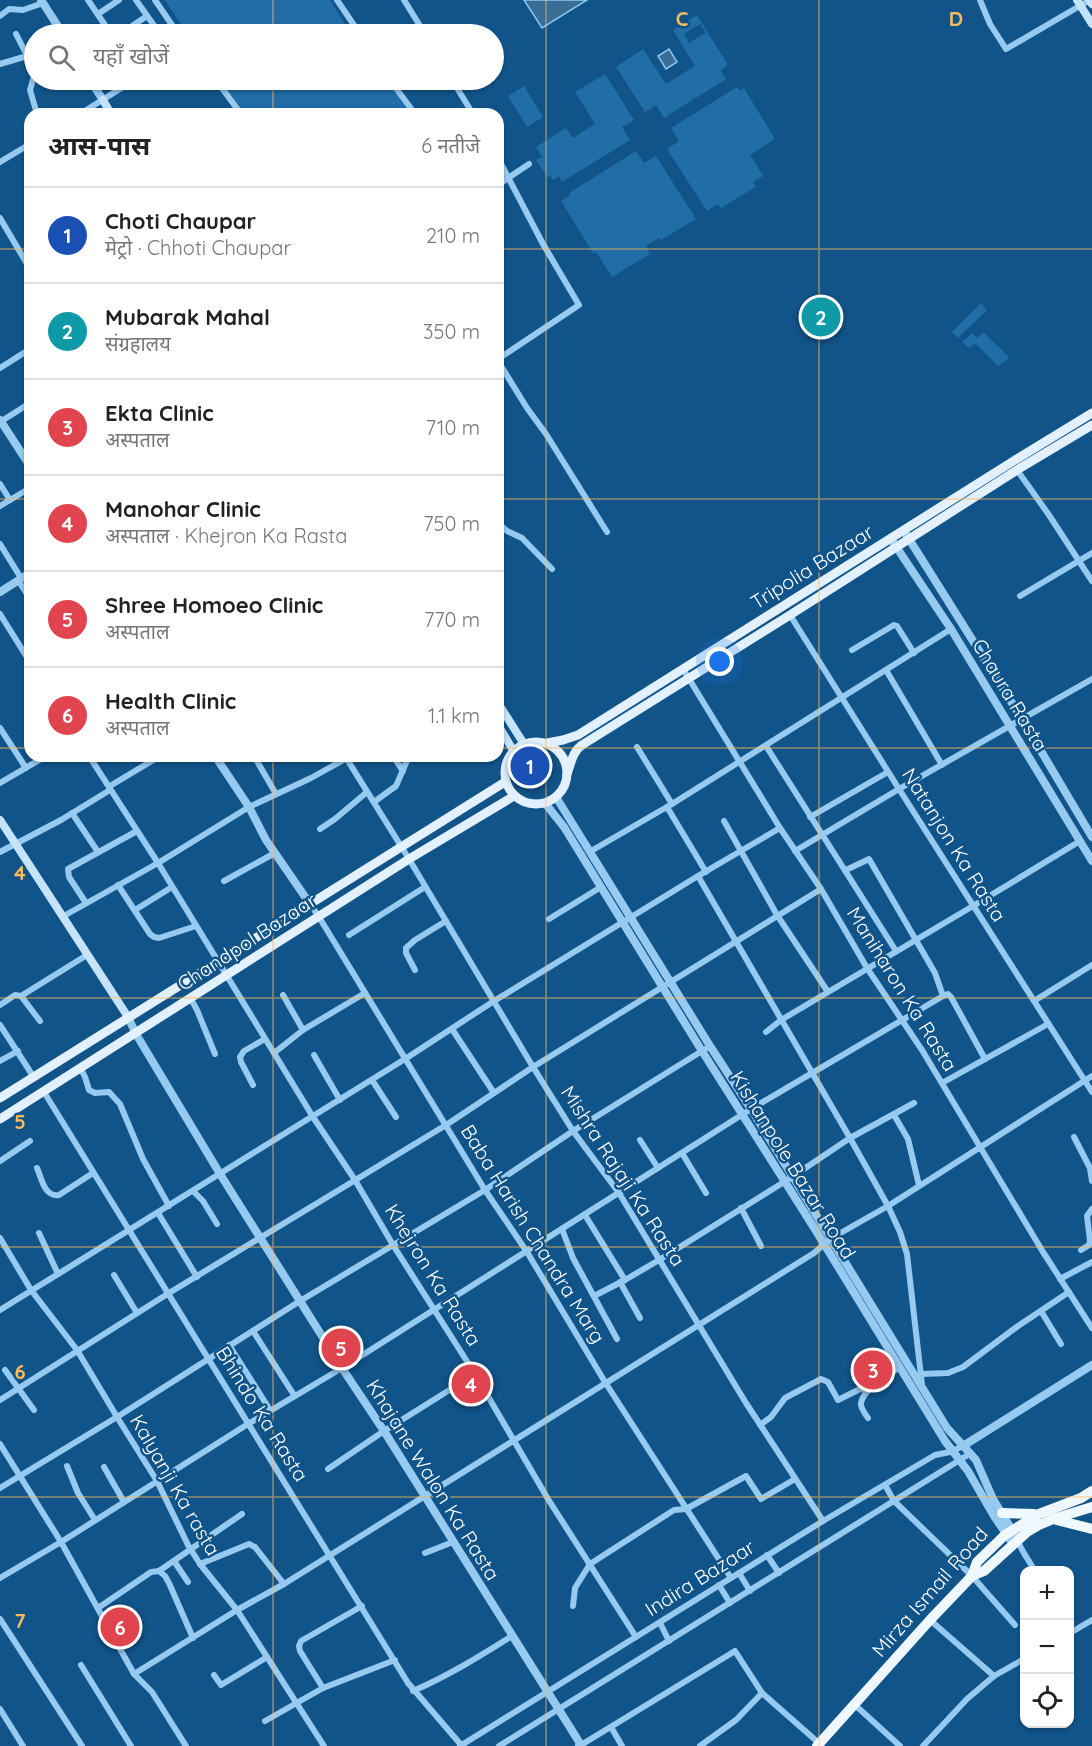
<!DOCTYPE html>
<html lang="hi">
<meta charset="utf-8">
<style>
:root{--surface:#fff;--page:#f6f6f6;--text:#222;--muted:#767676;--line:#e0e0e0;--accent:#85673a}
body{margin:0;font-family:Quicksand,"Noto Sans Devanagari",sans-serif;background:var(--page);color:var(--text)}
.controls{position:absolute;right:18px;bottom:18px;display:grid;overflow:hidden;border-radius:12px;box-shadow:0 2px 4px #0004}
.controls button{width:54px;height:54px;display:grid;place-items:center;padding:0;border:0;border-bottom:2px solid var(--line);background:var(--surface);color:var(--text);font:30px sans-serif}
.you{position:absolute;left:720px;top:662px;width:21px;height:21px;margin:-15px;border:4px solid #fff;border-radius:50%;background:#1a73e8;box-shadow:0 0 0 9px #1a73e833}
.badge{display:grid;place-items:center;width:39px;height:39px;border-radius:50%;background:var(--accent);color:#fff;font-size:20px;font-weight:700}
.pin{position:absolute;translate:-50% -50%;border:3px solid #fff;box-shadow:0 2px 6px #0006}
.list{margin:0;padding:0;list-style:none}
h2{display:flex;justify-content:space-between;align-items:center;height:78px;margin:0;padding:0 24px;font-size:26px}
h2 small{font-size:20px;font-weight:400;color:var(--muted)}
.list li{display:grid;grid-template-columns:39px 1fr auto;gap:18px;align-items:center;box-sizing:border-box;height:96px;padding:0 24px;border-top:2px solid var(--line)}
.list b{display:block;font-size:22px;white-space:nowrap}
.list p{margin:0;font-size:20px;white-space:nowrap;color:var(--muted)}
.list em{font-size:20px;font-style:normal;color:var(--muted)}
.icon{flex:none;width:33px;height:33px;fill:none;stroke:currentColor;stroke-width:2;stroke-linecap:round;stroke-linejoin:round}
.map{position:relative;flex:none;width:1092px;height:1746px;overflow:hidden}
.search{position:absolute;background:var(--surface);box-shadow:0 2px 4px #0004;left:24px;top:24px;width:480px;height:66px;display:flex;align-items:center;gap:15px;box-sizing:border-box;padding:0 21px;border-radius:33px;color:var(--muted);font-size:22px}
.panel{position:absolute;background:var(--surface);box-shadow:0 2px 4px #0004;left:24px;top:108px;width:480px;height:654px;border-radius:18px}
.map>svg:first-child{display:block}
.green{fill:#206da8;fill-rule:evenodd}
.water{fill:#3b6d95;stroke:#89c8f5;stroke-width:1.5}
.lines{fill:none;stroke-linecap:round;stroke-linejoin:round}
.minor{stroke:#97caf1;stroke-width:6}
.tertiary{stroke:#97caf1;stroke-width:8}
.secondary{stroke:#c6e3fc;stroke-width:8}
.primary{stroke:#e2f0ff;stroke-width:9}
.trunk{stroke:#f0f8ff;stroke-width:10}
.grid{fill:none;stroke:#ffbb58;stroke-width:1.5;stroke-opacity:0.55}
.labels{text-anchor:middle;stroke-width:5;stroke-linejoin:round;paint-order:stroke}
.street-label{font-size:20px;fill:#fff;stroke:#11548a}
.grid-label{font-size:20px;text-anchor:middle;font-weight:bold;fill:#ffbb58;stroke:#11548a;stroke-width:5;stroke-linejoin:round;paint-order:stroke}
</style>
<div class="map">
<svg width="1092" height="1746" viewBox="0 0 1092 1746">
<rect width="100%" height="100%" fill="#11548a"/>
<g class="green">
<path d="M165 0H330L351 34H187Z"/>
<path d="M697 15 728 65 721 70 726 79 664 118 656 105 645 112 616 67 643 49 666 84 695 66 673 30ZM700 24 706 33 689 43 684 34Z"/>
<path d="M605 74 634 120 622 127 630 140 562 182 559 176 553 180 550 176 547 177 536 160 542 157 536 147 566 128 573 138 595 124 575 92Z"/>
<path d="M216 80H389L411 114H238Z"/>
<path d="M524 86 543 117 527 127 508 96Z"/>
<path d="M737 87 740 91 744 88 775 139 750 155 763 176 753 182 756 187 721 208 718 204 707 211 667 149 679 141 671 128Z"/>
<path d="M636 151 644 163 656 156 696 219 661 240 659 238 646 246 650 254 612 277 596 252 593 253 561 201 570 195 569 193Z"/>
<path d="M981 303 987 310 958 338 952 332Z"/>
<path d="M983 332 1008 356 1009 358 998 366 975 343 969 348 962 342 972 333 977 338Z"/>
</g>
<g class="water">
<path d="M524 0H587L542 28Z"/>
<path d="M669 49 677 62 666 69 658 56Z"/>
</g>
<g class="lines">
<g class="minor">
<path d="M88 0 111 34"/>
<path d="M136 0 160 34"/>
<path d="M155 0 172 25"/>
<path d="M337 0 360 34"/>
<path d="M404 0 425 34"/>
<path d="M980 0 990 24 1006 49 1090 0"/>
<path d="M98 14 119 0"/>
<path d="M0 16 9 9 23 10 43 3"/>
<path d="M16 34 34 69"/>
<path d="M120 34 147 16"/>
<path d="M0 64 27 56"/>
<path d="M34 76 30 90 37 114"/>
<path d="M216 80 241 114"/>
<path d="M390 80 415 114"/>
<path d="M452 80 473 114"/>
<path d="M80 114 134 80"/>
<path d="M498 158 543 244 579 305 498 359"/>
<path d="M0 162 30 144"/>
<path d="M498 185 529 164"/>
<path d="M0 218 30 269"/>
<path d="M498 361 527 408 546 434 607 532"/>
<path d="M0 368 30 349"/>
<path d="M0 422 30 403"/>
<path d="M1017 470 1049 515 1092 581"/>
<path d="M0 484 10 500"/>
<path d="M0 506 30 488"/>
<path d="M498 523 507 531 522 538 552 569"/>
<path d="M0 544 21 578"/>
<path d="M18 580 30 599"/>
<path d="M1020 596 1092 553"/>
<path d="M0 614 30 662"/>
<path d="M790 615 899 789 1092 1092"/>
<path d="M852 650 894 625 897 626 914 653"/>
<path d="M683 669 780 828 821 889 867 968 922 1050 1043 1252 1092 1328"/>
<path d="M886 670 942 765"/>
<path d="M0 728 26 768"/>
<path d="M766 746 896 951"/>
<path d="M637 747 672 804"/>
<path d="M89 756 158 863 313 1117 355 1180 393 1245 475 1374 548 1499 636 1637"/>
<path d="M254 756 276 794"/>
<path d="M345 756 409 859 533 1067 573 1131 619 1193 746 1403 823 1521"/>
<path d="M393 756 403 771"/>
<path d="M0 783 46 756"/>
<path d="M374 802 396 786 409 756"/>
<path d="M667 807 706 872"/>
<path d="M72 813 98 852"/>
<path d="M810 817 888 772"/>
<path d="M724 821 777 915 828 992"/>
<path d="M320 829 335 819 367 792"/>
<path d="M591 851 672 804 951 629"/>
<path d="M795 851 899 789 1092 679"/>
<path d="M0 852 61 820 110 790V786L160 756"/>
<path d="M846 870 869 859 935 973 943 996"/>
<path d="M698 876 850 1138 888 1206 900 1232 907 1254 922 1385"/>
<path d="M224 881 275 853"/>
<path d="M118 885 150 934 154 937 159 938 196 926"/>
<path d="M86 903 69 877 68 869 137 831"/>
<path d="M310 904 319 917 485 1190 527 1252 605 1382 731 1578"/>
<path d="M135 910 172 887"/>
<path d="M62 917 158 863 249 807 311 778 347 758"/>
<path d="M549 919 601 887"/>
<path d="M349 935 425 887"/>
<path d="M415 970 406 953V948L415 940 446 921"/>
<path d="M283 995 303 1030"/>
<path d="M21 996 87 955"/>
<path d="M191 999 197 1010 215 1054"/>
<path d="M1034 1001 1092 965"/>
<path d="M0 1005 15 995 21 996 40 1021"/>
<path d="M0 1025 33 1076"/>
<path d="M452 1029 494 1093"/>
<path d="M766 1032 781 1020 973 906 1080 841"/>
<path d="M274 1053 303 1030 365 993"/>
<path d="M314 1055 340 1100"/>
<path d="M0 1061 18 1051"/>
<path d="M81 1069 85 1077 89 1090 95 1093 109 1092 120 1104 143 1159 169 1206"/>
<path d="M372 1080 396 1117"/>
<path d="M942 1083 1048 1024"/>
<path d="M253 1085 241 1062 240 1057 244 1051 265 1039"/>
<path d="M44 1092 408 1683 462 1746"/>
<path d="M894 1115 908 1139 919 1185"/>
<path d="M1074 1137 1090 1168 1092 1181"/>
<path d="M640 1140 658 1168"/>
<path d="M682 1153 706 1193"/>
<path d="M0 1161 30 1141"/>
<path d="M37 1168C42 1179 44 1197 59 1195L93 1173"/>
<path d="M193 1191 203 1201 217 1224"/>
<path d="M741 1208 761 1246"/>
<path d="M158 1213 197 1277"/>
<path d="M585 1215 625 1280"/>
<path d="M562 1229 573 1258 617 1339"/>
<path d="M39 1233 58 1274"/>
<path d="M0 1238 31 1290 77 1350 117 1417 157 1481 188 1545 200 1564 237 1610 324 1746"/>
<path d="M1081 1250 1089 1245 1090 1241 1087 1216 1092 1209"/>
<path d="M114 1275 137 1313"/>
<path d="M1060 1279 1092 1262"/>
<path d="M620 1282 640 1318"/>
<path d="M594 1296 625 1280 659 1260 792 1177 850 1138 914 1103"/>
<path d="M0 1310 405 1059 494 1001 698 876 780 828"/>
<path d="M1041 1311 1061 1344"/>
<path d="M253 1331 294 1395"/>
<path d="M229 1345 270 1410"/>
<path d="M5 1370 34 1410"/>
<path d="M921 1374 948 1373 963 1367 1018 1326 1069 1292"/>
<path d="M0 1400 169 1293 446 1125 533 1067 821 889"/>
<path d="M868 1418C865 1414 862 1410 861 1405 860 1391 889 1374 900 1367"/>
<path d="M760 1425 771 1417 785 1398 821 1379 828 1382 838 1400 860 1389 869 1390"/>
<path d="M0 1444 61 1542 134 1674 152 1692 186 1746"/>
<path d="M67 1466 78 1493 95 1520"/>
<path d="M104 1467 124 1502"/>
<path d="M328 1469 384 1431 475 1374"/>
<path d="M885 1485 894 1501 972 1576 1015 1625"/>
<path d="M0 1488 117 1417 300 1301 485 1190 573 1131 710 1046"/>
<path d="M1018 1540C1019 1548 1030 1561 1034 1570"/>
<path d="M425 1553 453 1542"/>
<path d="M767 1555 779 1573"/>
<path d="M174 1561 188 1582"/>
<path d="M200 1564 249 1544 255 1547 284 1584"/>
<path d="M159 1571 165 1576 169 1583 193 1638"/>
<path d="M739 1573 750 1591"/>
<path d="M0 1578 61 1542 248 1424 342 1368 751 1109 943 996 948 994 951 997 985 1059"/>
<path d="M719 1585 730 1603"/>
<path d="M573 1606 575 1588 590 1564 674 1510 686 1509 746 1476 761 1499 795 1479"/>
<path d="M98 1608 151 1572 159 1571 242 1514"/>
<path d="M0 1619 82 1746"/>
<path d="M930 1620 994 1676"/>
<path d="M660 1623 669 1641"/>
<path d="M1070 1633 1092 1620"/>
<path d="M81 1665 131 1746"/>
<path d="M134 1674 237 1610 284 1584 814 1253 830 1239 888 1206 1092 1076"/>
<path d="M214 1675 221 1685 267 1657"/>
<path d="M323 1688 300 1651 299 1646 301 1641 362 1606"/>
<path d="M413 1691C448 1676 480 1656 512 1636"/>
<path d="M855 1705 900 1746"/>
<path d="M0 1709 23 1746"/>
<path d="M265 1721 323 1688 395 1660"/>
<path d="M611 1727 622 1746"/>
<path d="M581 1745 735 1651 762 1693 820 1744"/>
<path d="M460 1746 823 1521 935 1455 950 1452 963 1446"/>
<path d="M499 1746 971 1453"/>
<path d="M700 1746 736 1720 762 1693"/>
<path d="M923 1746 967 1699 994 1676 1024 1659"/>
</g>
<g class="tertiary">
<path d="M41 0 63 34"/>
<path d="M90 80 103 100"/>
<path d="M0 420 30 466"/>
<path d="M904 531 1022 719 1092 837"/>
<path d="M891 539 951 629 1092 861"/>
<path d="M0 592 30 573"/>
<path d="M215 756 249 807 266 840 310 904"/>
<path d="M556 797 710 1046 751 1109 947 1428 976 1460 993 1499 1014 1533"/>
<path d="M545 803 564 827 702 1051 813 1226 945 1441 968 1471 994 1516 1013 1544"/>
<path d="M128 1017 136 1034 220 1174 300 1301 342 1368 384 1431 581 1745 579 1746"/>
<path d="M963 1446 1092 1365"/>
</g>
<g class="secondary">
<path d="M1077 0 1092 24"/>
<path d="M1089 0 1092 4"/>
<path d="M103 100 111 114"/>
<path d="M498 703 524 744"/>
<path d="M498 725 513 750"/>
<path d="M0 820 128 1017"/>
</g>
<g class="primary">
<circle cx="536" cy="773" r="31"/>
<path d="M547 743 563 740 578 735 1012 462 1092 413"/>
<path d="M567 774C571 763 573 751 582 745L790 615 1017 470 1092 425"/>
<path d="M0 1098 505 782"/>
<path d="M0 1119 409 859 514 796"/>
</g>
<g class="trunk">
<path d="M1002 1513 1034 1514"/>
<path d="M1053 1519 1092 1529"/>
<path d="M972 1576 984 1571 1027 1532 1039 1525 1053 1519 1092 1507"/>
<path d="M817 1746 930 1620 972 1576 977 1562 1005 1535 1039 1514 1081 1498 1092 1491"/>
</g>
</g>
<path class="grid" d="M273 0V34M546 0V1746M819 0V1746M273 80V114M0 249H30M498 249H1092M0 499H30M498 499H1092M0 748H30M498 748H1092M273 756V1746M0 998H1092M0 1247H1092M0 1497H1092"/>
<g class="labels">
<g class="street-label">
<text transform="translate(812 567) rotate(-32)" y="7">Tripolia Bazaar</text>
<text transform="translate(1010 695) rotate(59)" y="7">Chaura Rasta</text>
<text transform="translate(954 845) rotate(58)" y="7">Natanjon Ka Rasta</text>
<text transform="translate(247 942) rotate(-33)" y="7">Chandpol Bazaar</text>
<text transform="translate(902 989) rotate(58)" y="7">Maniharon Ka Rasta</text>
<text transform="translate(793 1165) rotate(58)" y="7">Kishanpole Bazar Road</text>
<text transform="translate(623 1176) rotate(57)" y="7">Mishra Rajaji Ka Rasta</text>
<text transform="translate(533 1234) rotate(58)" y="7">Baba Harish Chandra Marg</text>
<text transform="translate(433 1275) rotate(58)" y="7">Khejron Ka Rasta</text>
<text transform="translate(262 1414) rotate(58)" y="7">Bhindo Ka Rasta</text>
<text transform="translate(433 1480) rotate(58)" y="7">Khajane Walon Ka Rasta</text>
<text transform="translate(175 1485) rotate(60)" y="7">Kalyanji Ka rasta</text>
<text transform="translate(700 1578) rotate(-32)" y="7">Indira Bazaar</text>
<text transform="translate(930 1592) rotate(-49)" y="7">Mirza Ismail Road</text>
</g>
</g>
<g class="grid-label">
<text x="682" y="26">C</text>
<text x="956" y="26">D</text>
<text x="20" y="880">4</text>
<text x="20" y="1129">5</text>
<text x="20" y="1379">6</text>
<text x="20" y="1628">7</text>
</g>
</svg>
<div class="controls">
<button>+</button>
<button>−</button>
<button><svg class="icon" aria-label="locate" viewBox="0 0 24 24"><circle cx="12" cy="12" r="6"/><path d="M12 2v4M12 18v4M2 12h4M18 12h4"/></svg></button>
</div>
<div class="you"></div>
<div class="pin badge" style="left:530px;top:766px;background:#1a4fb4">1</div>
<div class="pin badge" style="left:821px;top:317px;background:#0f9aa8">2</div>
<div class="pin badge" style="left:873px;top:1370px;background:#e0444e">3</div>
<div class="pin badge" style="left:471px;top:1384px;background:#e0444e">4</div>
<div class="pin badge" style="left:341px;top:1348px;background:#e0444e">5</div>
<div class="pin badge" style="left:120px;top:1627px;background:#e0444e">6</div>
<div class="search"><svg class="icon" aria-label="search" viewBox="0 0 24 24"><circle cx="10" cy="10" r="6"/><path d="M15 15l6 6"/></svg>यहाँ खोजें</div>
<section class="panel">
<h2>आस-पास<small>6 नतीजे</small></h2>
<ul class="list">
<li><span class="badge" style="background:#1a4fb4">1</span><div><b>Choti Chaupar</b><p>मेट्रो · Chhoti Chaupar</p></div><em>210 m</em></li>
<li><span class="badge" style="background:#0f9aa8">2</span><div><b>Mubarak Mahal</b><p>संग्रहालय</p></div><em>350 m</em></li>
<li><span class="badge" style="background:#e0444e">3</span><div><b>Ekta Clinic</b><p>अस्पताल</p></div><em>710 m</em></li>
<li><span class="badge" style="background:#e0444e">4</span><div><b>Manohar Clinic</b><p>अस्पताल · Khejron Ka Rasta</p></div><em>750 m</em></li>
<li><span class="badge" style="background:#e0444e">5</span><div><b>Shree Homoeo Clinic</b><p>अस्पताल</p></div><em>770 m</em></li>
<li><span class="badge" style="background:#e0444e">6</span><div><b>Health Clinic</b><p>अस्पताल</p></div><em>1.1 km</em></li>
</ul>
</section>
</div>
